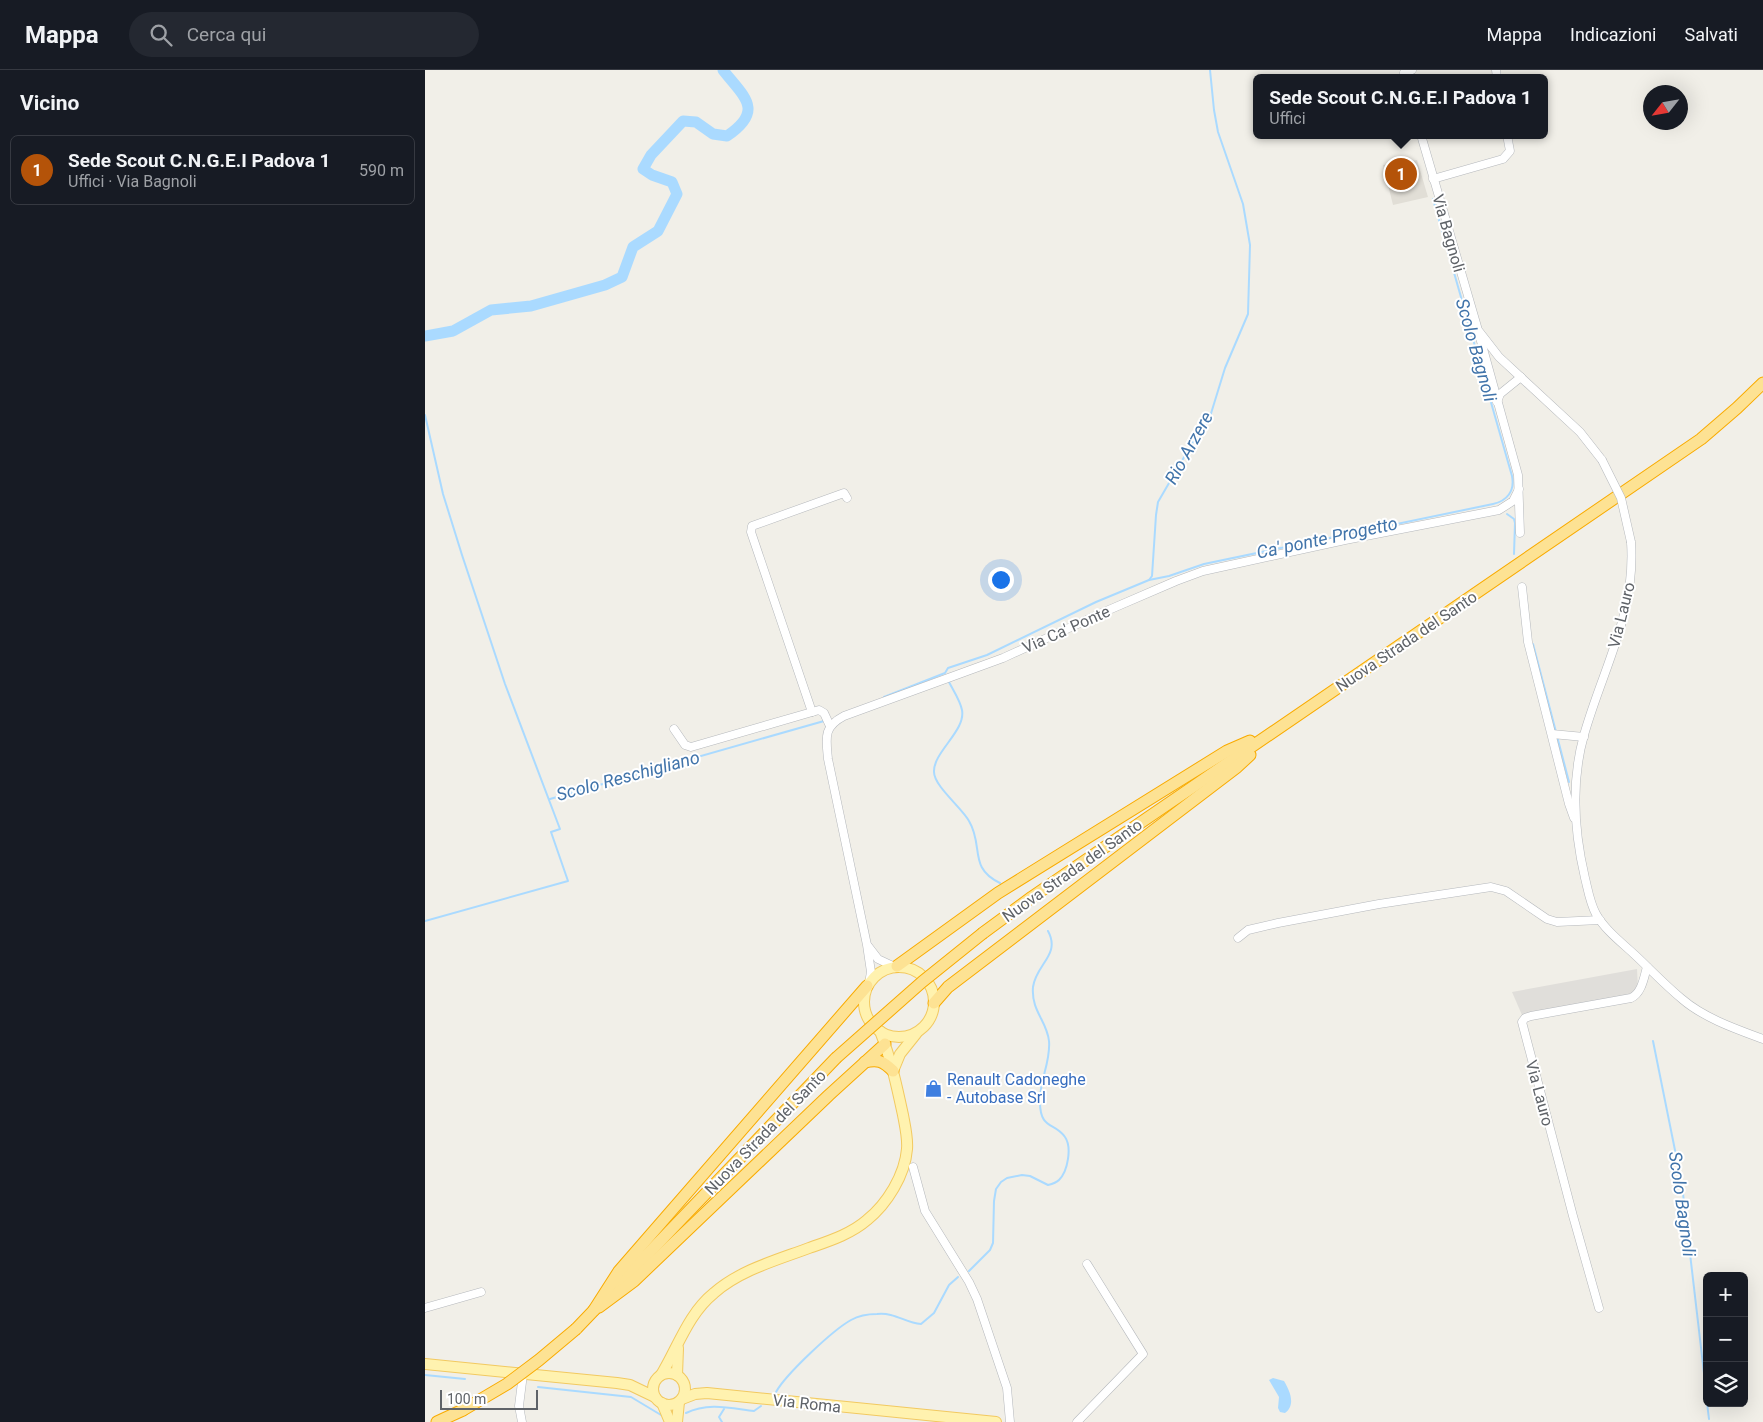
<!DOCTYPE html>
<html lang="it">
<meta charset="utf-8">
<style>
:root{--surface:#171b24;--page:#242831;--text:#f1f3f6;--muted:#9ea1a6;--line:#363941;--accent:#b45309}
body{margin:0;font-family:Roboto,sans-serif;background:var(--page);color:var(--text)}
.controls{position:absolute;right:15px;bottom:15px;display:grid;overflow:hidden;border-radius:8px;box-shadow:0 5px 20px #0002}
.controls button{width:45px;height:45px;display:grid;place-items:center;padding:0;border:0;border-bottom:1px solid var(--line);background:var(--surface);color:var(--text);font:25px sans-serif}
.compass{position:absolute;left:1218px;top:15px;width:45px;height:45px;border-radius:50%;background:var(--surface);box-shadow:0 5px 20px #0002;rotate:239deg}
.scale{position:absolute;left:15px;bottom:12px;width:98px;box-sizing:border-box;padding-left:5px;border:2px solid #5f6368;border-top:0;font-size:14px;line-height:18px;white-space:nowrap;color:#5f6368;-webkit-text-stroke:4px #fff;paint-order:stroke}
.you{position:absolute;left:575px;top:509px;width:18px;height:18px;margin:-12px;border:4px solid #fff;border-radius:50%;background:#1a73e8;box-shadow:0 0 0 8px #1a73e833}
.badge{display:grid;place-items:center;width:32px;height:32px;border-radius:50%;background:var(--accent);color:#fff;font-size:16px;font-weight:700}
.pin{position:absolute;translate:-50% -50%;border:2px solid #fff;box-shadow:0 1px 5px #0006}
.popup{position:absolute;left:828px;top:4px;width:295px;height:65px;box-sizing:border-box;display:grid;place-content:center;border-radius:8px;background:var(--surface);filter:drop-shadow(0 1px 4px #0005);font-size:16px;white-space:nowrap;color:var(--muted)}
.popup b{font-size:19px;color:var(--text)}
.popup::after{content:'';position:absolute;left:50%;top:100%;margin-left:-10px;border:10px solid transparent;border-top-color:var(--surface)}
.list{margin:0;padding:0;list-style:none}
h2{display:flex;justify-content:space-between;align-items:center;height:65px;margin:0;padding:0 20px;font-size:21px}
h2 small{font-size:16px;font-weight:400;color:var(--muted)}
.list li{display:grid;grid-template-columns:32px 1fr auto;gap:15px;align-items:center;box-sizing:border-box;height:70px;margin:0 10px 10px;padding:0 10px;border:1px solid var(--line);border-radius:8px}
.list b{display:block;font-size:19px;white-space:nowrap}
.list p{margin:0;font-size:16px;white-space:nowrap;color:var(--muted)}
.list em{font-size:16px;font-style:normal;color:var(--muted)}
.icon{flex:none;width:28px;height:28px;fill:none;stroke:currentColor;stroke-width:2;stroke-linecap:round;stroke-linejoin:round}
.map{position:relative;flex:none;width:1338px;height:1352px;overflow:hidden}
header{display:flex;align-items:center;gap:30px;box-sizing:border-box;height:70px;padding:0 25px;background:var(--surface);border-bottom:1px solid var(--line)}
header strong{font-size:24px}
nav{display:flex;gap:28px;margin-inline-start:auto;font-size:18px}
.search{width:350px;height:45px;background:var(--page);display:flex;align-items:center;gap:12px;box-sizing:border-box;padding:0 18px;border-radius:28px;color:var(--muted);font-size:19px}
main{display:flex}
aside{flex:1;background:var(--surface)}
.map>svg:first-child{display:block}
.industrial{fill:#e0deda}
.education{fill:#e1ded6}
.water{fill:#aadaff}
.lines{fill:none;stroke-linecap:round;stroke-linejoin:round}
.stream{stroke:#aadaff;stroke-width:2}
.river{stroke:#aadaff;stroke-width:11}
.minor-casing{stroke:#b5b8bc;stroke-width:9}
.major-casing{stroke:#f2c960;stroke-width:12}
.highway-casing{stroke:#f9ab00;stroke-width:13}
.minor{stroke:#fff;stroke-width:8}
.major{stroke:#fff2af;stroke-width:10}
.highway{stroke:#fde293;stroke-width:11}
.minor-bridge-casing{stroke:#b5b8bc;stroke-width:9;stroke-linecap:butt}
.highway-bridge-casing{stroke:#f9ab00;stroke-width:13;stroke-linecap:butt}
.minor-bridge{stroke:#fff;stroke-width:8}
.highway-bridge{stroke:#fde293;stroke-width:11}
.labels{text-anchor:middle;stroke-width:4;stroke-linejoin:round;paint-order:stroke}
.street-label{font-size:16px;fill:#5f6368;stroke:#fff}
.shop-label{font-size:16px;fill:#366cbe;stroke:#fff;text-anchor:start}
.water-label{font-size:18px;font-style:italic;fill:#4174aa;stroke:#fff}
</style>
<header>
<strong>Mappa</strong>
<div class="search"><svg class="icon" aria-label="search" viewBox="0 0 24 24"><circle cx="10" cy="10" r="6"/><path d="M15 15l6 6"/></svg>Cerca qui</div>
<nav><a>Mappa</a><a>Indicazioni</a><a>Salvati</a></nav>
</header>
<main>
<aside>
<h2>Vicino<small></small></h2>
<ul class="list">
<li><span class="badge">1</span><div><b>Sede Scout C.N.G.E.I Padova 1</b><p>Uffici · Via Bagnoli</p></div><em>590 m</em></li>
</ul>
</aside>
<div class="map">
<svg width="1338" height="1352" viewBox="0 0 1338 1352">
<rect width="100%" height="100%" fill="#f1efe8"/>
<path class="industrial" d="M1212 899 1213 920 1207 925 1097 945 1087 922Z"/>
<path class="education" d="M992 90 1003 127 968 135 958 95Z"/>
<path class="water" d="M848 1308 859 1311C865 1321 871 1335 860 1343L855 1342 853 1338 854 1327 844 1310Z"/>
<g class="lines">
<g class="stream">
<path d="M0 345 18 424 37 485 80 614 135 759 126 762 143 811 0 851"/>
<path d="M1082 444 1089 449 1090 453 1089 484"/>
<path d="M724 510 744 506 779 494 1068 434C1082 431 1090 421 1087 406L1008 129"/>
<path d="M1108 574 1131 662"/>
<path d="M524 612C528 620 535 630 537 640 541 661 508 682 509 702 509 716 537 738 544 751 559 776 543 798 575 813"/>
<path d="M459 627 520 603 523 598 562 585 671 532 724 510 727 506 731 445 733 432 769 370 784 350 800 298 823 244 825 175 818 134 793 62 789 40 785 0"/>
<path d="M1132 666 1144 712"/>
<path d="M125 729 399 651"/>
<path d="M1228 971 1257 1115 1282 1329"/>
<path d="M544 1201 565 1180 568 1173 569 1131 571 1119 576 1112 582 1108 597 1105 605 1106 623 1115C627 1114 631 1113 634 1110 643 1101 647 1077 640 1067 630 1052 615 1060 615 1032 614 1011 626 992 624 971 622 951 606 941 608 917 611 894 636 885 623 861"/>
<path d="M0 1305 40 1309"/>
<path d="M113 1317 206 1327 236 1345"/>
<path d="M351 1322C361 1304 408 1260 426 1250 433 1246 444 1244 452 1244 470 1242 480 1253 496 1254L509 1243 524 1215 533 1207"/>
<path d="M1282 1333 1284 1349"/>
<path d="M261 1343C283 1332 305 1338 329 1341L336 1336"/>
<path d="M297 1352 294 1347 299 1339"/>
</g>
<path class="river" d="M0 266 28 261 66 240 106 236 180 215 197 207 208 177 233 161 252 124 247 112 227 105 218 99 226 85 258 51 271 52 288 64 302 66C340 40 319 27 298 0"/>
<defs>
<g id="minor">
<path d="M1071 0 1072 8"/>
<path d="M979 3 987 0"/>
<path d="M996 65 1053 260 1074 287 1155 362 1177 390"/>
<path d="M1008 109 1078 89 1085 81 1082 65"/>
<path d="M1054 264 1093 405 1095 463"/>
<path d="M1072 332 1075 324 1096 307"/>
<path d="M1206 472C1211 544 1178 598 1159 665 1146 711 1149 761 1160 808 1163 820 1165 833 1171 844 1180 860 1196 872 1210 885 1225 899 1240 915 1257 929 1279 948 1311 959 1338 969"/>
<path d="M1097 517 1103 572 1144 734 1149 748"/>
<path d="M387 642 326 462 327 456 419 423 422 428"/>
<path d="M249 659 260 675 266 677 394 640 399 643 405 656"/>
<path d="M1127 664 1159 667"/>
<path d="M813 868 823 860 853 853 954 834 1066 817 1081 821 1122 849 1132 852 1175 850"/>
<path d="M443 876 453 889 470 897"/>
<path d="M444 913 446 902 442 875 403 689C401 668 398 657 419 646L578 588 679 542 751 511 778 501 920 470 1074 440 1088 431 1094 419"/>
<path d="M488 1097 500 1141 544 1212 552 1229 582 1318 585 1352"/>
<path d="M0 1238 56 1222"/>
<path d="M1174 1238 1148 1146 1097 952 1100 948 1106 946 1206 928C1217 923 1219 907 1222 897"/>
<path d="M97 1352 94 1336 98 1304"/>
<path d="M652 1352 718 1284 662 1194"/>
</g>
<g id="major">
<circle cx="474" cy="932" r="35"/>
<path d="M468 1001 475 984 491 964"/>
<path d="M0 1294 192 1313 205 1315 230 1327"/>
<circle cx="244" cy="1319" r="16"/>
<path d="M236 1305C253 1277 263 1244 289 1223 315 1200 352 1190 384 1178 404 1171 426 1164 442 1150 462 1134 480 1105 482 1079 483 1068 480 1056 478 1045 472 1017 466 989 455 961"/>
<path d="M252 1305 253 1278"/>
<path d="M257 1329 270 1324 282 1323 571 1352"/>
<path d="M237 1333 245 1352"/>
<path d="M252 1352 254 1332"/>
</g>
<g id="highway">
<path d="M558 863 607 827 1276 369 1312 338 1338 313"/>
<path d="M472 896 573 823 802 681 825 671"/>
<path d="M509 933 523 917 812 697 825 685"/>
<path d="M440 992C453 989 458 991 468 1001"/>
<path d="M189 1219 411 988"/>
<path d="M174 1237 209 1211 404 1025 460 974"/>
<path d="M169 1240 194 1201 442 916"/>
<path d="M151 1259 173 1236"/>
<path d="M12 1352 38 1340"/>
</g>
</defs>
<use href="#minor" class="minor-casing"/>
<use href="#major" class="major-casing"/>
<use href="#highway" class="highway-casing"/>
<use href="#minor" class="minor"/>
<use href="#major" class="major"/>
<use href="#highway" class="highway"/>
<defs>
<path id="minor-bridge" d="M1177 390 1196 428 1206 472"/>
<g id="highway-bridge">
<path d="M411 988 497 912 558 863"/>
<path d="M38 1340 82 1314 114 1290 151 1259"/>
</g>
</defs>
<use href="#minor-bridge" class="minor-bridge-casing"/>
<use href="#highway-bridge" class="highway-bridge-casing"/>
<use href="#minor-bridge" class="minor-bridge"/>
<use href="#highway-bridge" class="highway-bridge"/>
</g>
<defs>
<symbol id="shop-bare" viewBox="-9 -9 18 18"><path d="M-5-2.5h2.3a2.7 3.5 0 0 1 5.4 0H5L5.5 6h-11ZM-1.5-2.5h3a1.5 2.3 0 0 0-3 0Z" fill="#3f7fe0" stroke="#fff" stroke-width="2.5" paint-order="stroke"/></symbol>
</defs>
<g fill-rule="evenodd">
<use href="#shop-bare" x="496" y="1006" width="25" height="25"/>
</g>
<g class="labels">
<g class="street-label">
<text transform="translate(1024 163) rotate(74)" y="6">Via Bagnoli</text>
<text transform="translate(1196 545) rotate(-76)" y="6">Via Lauro</text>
<text transform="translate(641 559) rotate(-24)" y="6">Via Ca' Ponte</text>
<text transform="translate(981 571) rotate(-34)" y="6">Nuova Strada del Santo</text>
<text transform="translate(647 800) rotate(-35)" y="6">Nuova Strada del Santo</text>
<text transform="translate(1115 1023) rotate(75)" y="6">Via Lauro</text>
<text transform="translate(340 1062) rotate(-46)" y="6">Nuova Strada del Santo</text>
<text transform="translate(382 1333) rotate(6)" y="6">Via Roma</text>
</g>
<g class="shop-label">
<text x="522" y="1015">Renault Cadoneghe<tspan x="522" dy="18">- Autobase Srl</tspan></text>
</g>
<g class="water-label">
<text transform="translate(1051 280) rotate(74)" y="6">Scolo Bagnoli</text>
<text transform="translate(764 378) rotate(-61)" y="6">Rio Arzere</text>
<text transform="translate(902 468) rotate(-12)" y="6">Ca' ponte Progetto</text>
<text transform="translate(203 706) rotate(-15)" y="6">Scolo Reschigliano</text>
<text transform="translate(1257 1134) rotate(82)" y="6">Scolo Bagnoli</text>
</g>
</g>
</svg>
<div class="controls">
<button>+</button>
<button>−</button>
<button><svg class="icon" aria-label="layers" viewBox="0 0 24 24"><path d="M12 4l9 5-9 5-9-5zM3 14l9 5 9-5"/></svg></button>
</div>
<svg class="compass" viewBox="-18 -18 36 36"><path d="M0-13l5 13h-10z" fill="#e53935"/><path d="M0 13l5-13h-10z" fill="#9ea1a6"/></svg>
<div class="scale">100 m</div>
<div class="you"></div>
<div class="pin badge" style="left:976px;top:104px">1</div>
<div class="popup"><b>Sede Scout C.N.G.E.I Padova 1</b>Uffici</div>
</div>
</main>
